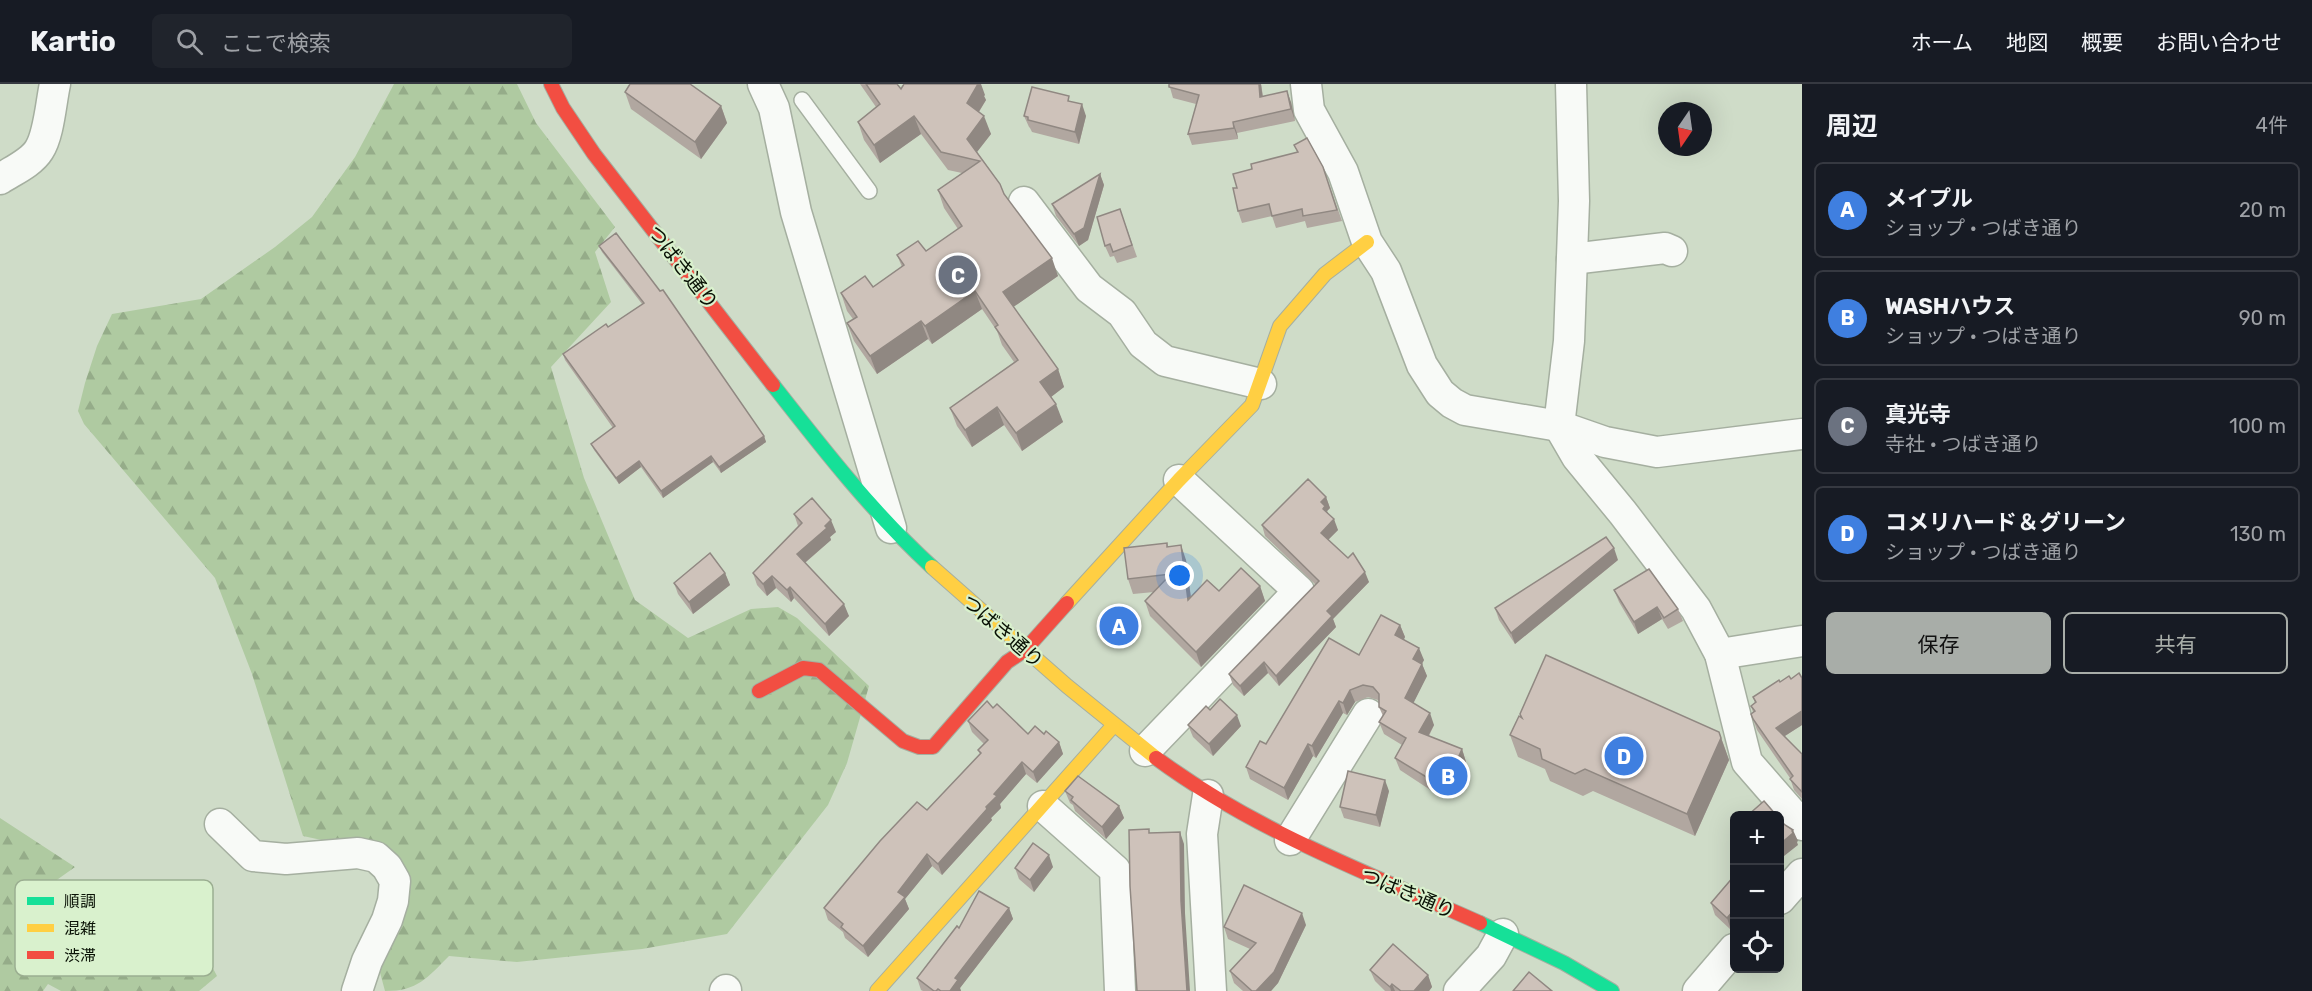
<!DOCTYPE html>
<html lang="ja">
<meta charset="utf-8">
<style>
:root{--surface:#171b24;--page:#20242c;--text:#f1f3f6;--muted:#9ea1a6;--line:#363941;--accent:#a8ada8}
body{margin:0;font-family:Rubik,"Noto Sans JP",sans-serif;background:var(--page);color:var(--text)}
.controls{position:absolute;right:18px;bottom:18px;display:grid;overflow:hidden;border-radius:9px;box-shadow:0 6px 24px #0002}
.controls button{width:54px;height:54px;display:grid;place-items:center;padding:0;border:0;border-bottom:2px solid var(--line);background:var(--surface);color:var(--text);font:30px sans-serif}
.compass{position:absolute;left:1658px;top:18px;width:54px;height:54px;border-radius:50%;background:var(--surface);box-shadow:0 6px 24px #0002;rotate:193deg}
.you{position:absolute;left:1180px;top:492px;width:21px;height:21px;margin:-15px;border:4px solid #fff;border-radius:50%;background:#1a73e8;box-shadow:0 0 0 9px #1a73e833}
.badge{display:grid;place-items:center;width:39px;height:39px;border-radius:50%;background:var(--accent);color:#fff;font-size:20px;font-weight:700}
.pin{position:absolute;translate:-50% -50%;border:3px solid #fff;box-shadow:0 2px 6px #0006}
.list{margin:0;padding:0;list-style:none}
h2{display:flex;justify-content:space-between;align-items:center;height:78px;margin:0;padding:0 24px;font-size:26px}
h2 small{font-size:20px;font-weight:400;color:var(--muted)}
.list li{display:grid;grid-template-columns:39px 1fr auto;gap:18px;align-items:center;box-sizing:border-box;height:96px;margin:0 12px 12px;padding:0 12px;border:2px solid var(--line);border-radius:9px}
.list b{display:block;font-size:22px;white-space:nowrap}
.list p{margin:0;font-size:20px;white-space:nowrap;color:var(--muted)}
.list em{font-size:20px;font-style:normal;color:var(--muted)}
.actions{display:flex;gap:12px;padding:18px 24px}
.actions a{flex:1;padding:14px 0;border:2px solid var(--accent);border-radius:9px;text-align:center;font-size:21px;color:var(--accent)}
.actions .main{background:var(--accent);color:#111}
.icon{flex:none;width:33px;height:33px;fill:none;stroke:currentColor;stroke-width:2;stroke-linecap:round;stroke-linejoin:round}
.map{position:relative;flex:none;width:1802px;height:907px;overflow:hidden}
header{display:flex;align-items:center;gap:36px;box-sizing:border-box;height:84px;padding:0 30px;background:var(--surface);border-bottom:2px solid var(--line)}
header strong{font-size:28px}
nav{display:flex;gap:33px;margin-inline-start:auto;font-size:21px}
.search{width:420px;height:54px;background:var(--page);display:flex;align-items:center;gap:15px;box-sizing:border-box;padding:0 21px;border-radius:9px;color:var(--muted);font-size:22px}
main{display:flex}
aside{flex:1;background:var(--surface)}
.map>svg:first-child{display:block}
.forest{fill:url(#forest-firs)}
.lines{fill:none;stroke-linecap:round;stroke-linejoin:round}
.lane-casing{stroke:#a5afa0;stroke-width:18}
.street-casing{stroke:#a5afa0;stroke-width:33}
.fast-casing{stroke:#a5afa0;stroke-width:16}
.slow-casing{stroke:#a5afa0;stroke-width:16}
.jam-casing{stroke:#a5afa0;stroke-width:16}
.lane{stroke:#f8faf7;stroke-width:15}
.street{stroke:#f8faf7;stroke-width:30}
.fast{stroke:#16e098;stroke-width:14}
.slow{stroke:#ffcf43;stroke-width:14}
.jam{stroke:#f24e42;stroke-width:14}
.wall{fill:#b1a7a0}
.shaded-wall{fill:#908882}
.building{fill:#cec2ba;stroke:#908882;stroke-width:1.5}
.labels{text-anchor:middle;stroke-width:4.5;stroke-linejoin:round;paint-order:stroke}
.street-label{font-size:20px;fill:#091105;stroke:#d9f1cd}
.key{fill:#d9f1cd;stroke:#9bae91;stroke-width:1.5}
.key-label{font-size:16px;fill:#091105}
</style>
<header>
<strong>Kartio</strong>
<div class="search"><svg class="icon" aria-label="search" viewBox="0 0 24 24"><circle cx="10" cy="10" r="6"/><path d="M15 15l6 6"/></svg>ここで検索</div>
<nav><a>ホーム</a><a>地図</a><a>概要</a><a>お問い合わせ</a></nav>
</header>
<main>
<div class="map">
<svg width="1802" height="907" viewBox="0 0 1802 907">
<defs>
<pattern id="forest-firs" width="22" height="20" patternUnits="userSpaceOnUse" patternTransform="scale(1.5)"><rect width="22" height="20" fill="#afcaa1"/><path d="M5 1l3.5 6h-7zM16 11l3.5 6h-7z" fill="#95ac89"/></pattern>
</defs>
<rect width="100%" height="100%" fill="#cfdcc8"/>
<g class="forest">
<path d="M394 0H517L536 39 615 143 595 168 611 218 551 283 584 394 635 516 688 554 751 525 778 523 797 534 869 602 847 679 828 721 727 850 642 865 517 878 449 872C427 894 418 907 385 907L375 870 396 772 303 752 252 590 215 494 84 340 78 327 85 299 97 262 112 230 201 215 275 163 312 133 355 73Z"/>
<path d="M0 734 75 783 37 810 53 853 106 870 150 840 182 825 217 892 199 907H61L48 900 43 907H0Z"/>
</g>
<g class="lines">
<defs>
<path id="lane" d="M802 16 869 107"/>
<g id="street">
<path d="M763 0 774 24 796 128 891 444"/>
<path d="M1306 0 1309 26 1343 88 1367 158 1386 187 1422 281 1440 309 1452 319 1465 326 1559 342 1605 358 1657 368 1802 350"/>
<path d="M1571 0 1574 117 1569 257 1559 342 1577 373 1623 429 1696 525 1720 570 1747 678 1802 741"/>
<path d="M0 95C12 87 31 79 39 66 49 51 51 18 55 0"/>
<path d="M1024 118 1089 204 1122 229 1143 260 1165 277 1261 300"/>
<path d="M1572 175 1665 164 1672 167"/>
<path d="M1720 570 1802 557"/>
<path d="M1145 667 1299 507 1179 396"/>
<path d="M1208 711 1202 750 1211 907"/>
<path d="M1043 722 1115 786 1120 907"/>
<path d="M220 740 253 772 286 775 358 769 376 773 387 783 395 797 393 817 387 836 367 877 357 907"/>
<path d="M1290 756 1368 630"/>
<path d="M1780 815 1802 790"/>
<path d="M725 907 726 906"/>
<path d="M1459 907 1491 872 1503 850"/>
<path d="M1698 907 1734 865"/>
</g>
<g id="fast">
<path d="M773 301C823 365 872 428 932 483"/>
<path d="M1480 839 1564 879 1612 907"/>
</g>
<g id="slow">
<path d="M932 483 1067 602 1156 674"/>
<path d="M1067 519 1179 396 1252 321 1280 242 1325 190 1367 158"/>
<path d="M877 907 1113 642"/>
</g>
<g id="jam">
<path d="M551 0 563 24 594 70 773 301"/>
<path d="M759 607 803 584 819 586 903 657 919 663H933L1007 578 1025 566 1067 519"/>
<path d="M1156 674C1255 747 1368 789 1480 839"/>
</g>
</defs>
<use href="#lane" class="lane-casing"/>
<use href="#street" class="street-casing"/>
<use href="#fast" class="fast-casing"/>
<use href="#slow" class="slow-casing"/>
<use href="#jam" class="jam-casing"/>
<use href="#lane" class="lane"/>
<use href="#street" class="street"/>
<use href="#fast" class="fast"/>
<use href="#slow" class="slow"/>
<use href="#jam" class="jam"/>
</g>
<g class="wall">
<path d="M860 0H897L901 5 985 11 984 12 986 16 979 28 991 50 977 68 1000 100 1005 112 1058 192 1013 223 1058 285 1064 303 1051 313 1063 338 1022 367 1004 341 972 363 957 342 950 324 1014 278 1002 261 997 247 982 225 932 260 928 255 877 290 854 257 847 239 853 235 847 227 841 209 873 203 902 183 897 171 926 167 958 145 944 124 938 106 962 89 948 86 921 50 880 79 864 56 858 38 876 23Z"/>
<path d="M1169 0H1261L1263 12 1291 18 1295 37 1237 49 1238 55 1192 61 1188 50 1196 20 1173 14Z"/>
<path d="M625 8 721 22 727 39 701 75 631 25Z"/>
<path d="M1071 18 1086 32 1079 60 1032 48 1030 44 1029 43 1024 32Z"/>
<path d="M1294 61 1323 83 1342 137 1307 144 1305 137 1276 144 1272 132 1242 139 1238 127 1237 104 1252 85 1297 68Z"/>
<path d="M1100 90 1104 101 1088 156 1079 162 1056 132 1052 120Z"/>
<path d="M1120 125 1137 173 1117 179 1114 172 1110 173 1105 162Z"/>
<path d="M599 162 764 352 766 358 721 389 713 378 663 414 641 383 619 400 594 366 591 360 613 344 565 276 563 270 608 243 642 220 602 168Z"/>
<path d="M1326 413 1330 424 1327 427 1328 429 1338 446 1328 456 1369 498 1333 535 1336 543 1279 602 1268 589 1244 612 1233 601 1229 590 1316 501 1265 452 1262 441Z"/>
<path d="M794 430 836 448 830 453 831 456 805 479 849 532 829 552 794 514 791 518 776 504 767 512 757 501 753 489 798 442Z"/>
<path d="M1167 459 1168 462 1186 476 1191 513 1219 507 1260 502 1265 517 1201 583 1150 532 1145 517 1154 508 1133 510 1128 495Z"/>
<path d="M1618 476 1515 560 1499 536 1495 524Z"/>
<path d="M725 489 730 501 693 530 678 510 674 499Z"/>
<path d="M1614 506 1678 525 1683 537 1668 545 1662 535 1638 550 1619 518Z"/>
<path d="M1400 541 1405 553 1404 555 1424 576 1422 580 1427 592 1413 619 1434 641 1429 652 1462 665 1466 678 1451 714 1432 707 1400 686 1395 674 1402 661 1384 650 1379 638 1383 632 1379 623V618L1378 616 1368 613 1355 618 1347 631 1343 629 1316 674 1313 672 1288 716 1250 695 1246 683 1266 660 1359 571Z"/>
<path d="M1802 594V641L1785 652 1802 670V715L1794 706 1790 694 1757 646 1753 635V628L1751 622 1755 619 1753 613 1780 598Z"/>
<path d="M993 624 1028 650H1044L1059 658 1063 670 1037 699 1026 690 1000 720 1001 724 991 734 992 736 942 791 932 782 905 815 909 825 868 873 845 854 843 848 828 836 824 824 927 726 980 670 978 666 984 660 972 648 968 637Z"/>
<path d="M1210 626 1241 642 1213 672 1193 653 1188 641Z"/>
<path d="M1521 634 1719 648 1729 676 1695 752 1593 707 1583 712 1550 697 1545 685 1518 673 1510 651Z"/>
<path d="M1065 707 1119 722 1124 734 1106 755 1075 727 1073 721 1070 719Z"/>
<path d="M1389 707 1380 743 1344 734 1340 723Z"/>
<path d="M1053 783 1034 808 1019 795 1015 784Z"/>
<path d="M1734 792V842L1731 846 1715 831 1711 819Z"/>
<path d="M1009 824 1013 835 960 904 961 907H923L921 906 917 894 959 844Z"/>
<path d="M1306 841 1278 899 1271 907H1243L1234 899 1230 887 1250 865 1228 855 1224 843Z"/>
<path d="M1370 886 1428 891 1432 903 1429 907H1385L1375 897Z"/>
</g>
<g class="shaded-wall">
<path d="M978 0H981L985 11 984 12 986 16 973 37 967 19Z"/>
<path d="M1259 0H1261L1264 24 1260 13Z"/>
<path d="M1287 7 1291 18 1295 37 1291 25Z"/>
<path d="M1082 20 1086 32 1079 60 1075 48Z"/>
<path d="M721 22 727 39 701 75 695 58Z"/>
<path d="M914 32 921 50 880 79 874 61Z"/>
<path d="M984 32 991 50 973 73 967 55Z"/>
<path d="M1233 38 1237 49 1238 55 1234 44Z"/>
<path d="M1100 90 1104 101 1088 156 1079 162 1074 150Z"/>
<path d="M1052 174 1058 192 1009 226 1003 208Z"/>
<path d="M975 207 982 225 932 260 925 242Z"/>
<path d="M921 237 928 255 877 290 870 272Z"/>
<path d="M1058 285 1064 303 1047 316 1040 298Z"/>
<path d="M1056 320 1063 338 1022 367 1016 349Z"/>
<path d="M997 323 1004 341 972 363 965 346Z"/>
<path d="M764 352 766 358 721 389 719 383Z"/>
<path d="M711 372 713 378 663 414 661 407Z"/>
<path d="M639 377 641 383 619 400 616 394Z"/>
<path d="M1326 413 1330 424 1327 427 1329 433 1327 435 1321 418Z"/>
<path d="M1334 435 1338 446 1324 460 1321 449Z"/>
<path d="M831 436 836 448 830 453 831 456 801 482 797 470Z"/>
<path d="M1181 461 1186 476 1193 531 1188 516Z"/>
<path d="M1614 464 1618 476 1515 560 1511 549Z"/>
<path d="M1365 488 1369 498 1333 535 1336 543 1279 602 1276 592 1327 527Z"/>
<path d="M725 489 730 501 693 530 689 518Z"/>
<path d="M772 492 776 504 767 512 763 500Z"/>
<path d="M1260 502 1265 517 1201 583 1196 568Z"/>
<path d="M790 503 794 514 791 518 787 506Z"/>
<path d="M844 520 849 532 829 552 825 540Z"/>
<path d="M1657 523 1662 535 1638 550 1634 538Z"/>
<path d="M1400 541 1405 553 1400 563 1395 551Z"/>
<path d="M1419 564 1424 576 1417 588 1413 575Z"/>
<path d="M1264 578 1268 589 1244 612 1240 602Z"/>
<path d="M1422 580 1427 592 1410 626 1405 614Z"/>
<path d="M1350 606 1355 618 1347 631 1343 619Z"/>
<path d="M1339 617 1343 629 1316 674 1312 662Z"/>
<path d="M1802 627V641L1780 655 1776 644Z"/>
<path d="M1430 629 1434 641 1424 660 1419 648Z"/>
<path d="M1237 631 1241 642 1213 672 1209 660Z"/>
<path d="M1719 648 1729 676 1695 752 1687 730Z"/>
<path d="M1059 658 1063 670 1037 699 1033 688Z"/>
<path d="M1308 660 1313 672 1288 716 1284 704Z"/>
<path d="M1462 665 1466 678 1451 714 1446 702Z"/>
<path d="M1022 678 1026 690 1000 720 1001 724 991 734 992 736 942 791 938 780 986 723 994 710Z"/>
<path d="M1385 696 1389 707 1380 743 1376 731Z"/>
<path d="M1119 722 1124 734 1106 755 1102 743Z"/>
<path d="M1793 746 1798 757 1797 758 1798 761 1779 776V761Z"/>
<path d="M1180 748 1184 760 1185 829 1190 907H1187L1181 817Z"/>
<path d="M927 770 932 782 905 815 909 825 868 873 863 862 898 808Z"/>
<path d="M1049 771 1053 783 1034 808 1030 796Z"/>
<path d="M1009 824 1013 835 960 904 961 907H950L955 894Z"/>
<path d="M1734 826V842L1731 846 1727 834Z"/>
<path d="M1302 829 1306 841 1278 899 1271 907H1256Z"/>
<path d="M1428 891 1432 903 1429 907H1414Z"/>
<path d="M1392 900 1395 907H1391L1390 903Z"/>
</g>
<g class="building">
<path d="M630 0H690L721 22 695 58 625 8Z"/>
<path d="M866 0H897L901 5 904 0H978L967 19 984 32 967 55 1000 100 1004 110 1052 174 1003 208 1058 285 1040 298 1056 320 1016 349 997 323 965 346 950 324 1018 276 995 243 998 241 975 207 925 242 921 237 870 272 847 239 857 233 841 209 865 192 873 203 904 181 897 171 918 157 926 167 962 142 938 106 980 77 941 68 914 32 874 61 858 38 880 20Z"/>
<path d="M1169 0H1259L1260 13 1287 7 1291 25 1233 38 1234 44 1188 50 1199 11 1169 3Z"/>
<path d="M1032 3 1069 12 1068 17 1082 20 1075 48 1028 36V33L1024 32Z"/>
<path d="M1307 54 1323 83 1337 126 1303 132 1302 125 1272 132 1269 120 1238 127 1233 104H1237L1233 90 1252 85 1251 80 1298 68 1294 61Z"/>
<path d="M1100 90 1084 144 1074 150 1052 120Z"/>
<path d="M1120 125 1132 161 1113 168 1110 160 1105 162 1097 133Z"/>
<path d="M616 149 660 207 663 206 764 352 719 383 711 372 661 407 639 377 616 394 591 360 615 342 563 270 606 240 608 243 644 219 599 162Z"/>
<path d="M1308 395 1326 413 1321 418 1325 422 1323 425 1334 435 1321 449 1348 474 1353 469 1365 488 1327 527 1332 532 1276 592 1264 578 1240 602 1229 590 1319 497 1262 441Z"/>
<path d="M812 414 831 436 825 442 827 444 797 470 844 520 825 540 790 503 787 506 772 492 763 500 753 489 802 439 794 430Z"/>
<path d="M1606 453 1614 464 1511 549 1495 524Z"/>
<path d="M1167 459V463L1181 461 1188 516 1207 496 1219 507 1241 484 1260 502 1196 568 1145 517 1171 490 1128 495 1124 464Z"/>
<path d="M710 469 725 489 689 518 674 499Z"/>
<path d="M1649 485 1678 525 1664 534 1657 523 1634 538 1614 506Z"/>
<path d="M1381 531 1400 541 1395 551 1419 564 1413 575 1422 580 1405 614 1430 629 1419 648 1462 665 1446 702 1428 694 1395 674 1406 654 1379 638 1386 627 1379 623V610L1373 603 1363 601 1350 606 1343 619 1339 617 1312 662 1308 660 1284 704 1246 683 1260 657 1266 660 1329 554 1359 571Z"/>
<path d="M1546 571 1719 648 1721 654 1687 730 1585 685 1575 690 1542 675 1540 665 1510 651 1519 632 1522 634 1520 630Z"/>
<path d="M1799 589 1802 594V627L1776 644 1802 670V708L1790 695 1793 692 1753 635 1751 630 1755 627 1751 622 1756 618 1753 613 1779 596 1780 598 1789 592 1791 595Z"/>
<path d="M1220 615 1237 631 1209 660 1188 641 1206 622 1210 626Z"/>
<path d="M987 617 993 624 997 620 1028 650 1035 642 1044 650 1046 647 1059 658 1033 688 1022 678 994 710 997 712 986 723 987 725 938 780 927 770 898 808 905 813 863 862 841 843 843 840 824 824 880 757 917 718 927 726 981 669 978 666 988 656 968 637Z"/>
<path d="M1348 687 1385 696 1376 731 1340 723Z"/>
<path d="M1078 692 1119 722 1102 743 1071 716 1073 713 1065 707Z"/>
<path d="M1764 717 1777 732H1747Z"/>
<path d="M1779 735 1785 741 1793 746 1792 747 1793 749 1779 761Z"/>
<path d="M1149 745V749L1180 748 1181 817 1187 907H1137L1130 802 1129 746Z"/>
<path d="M1033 759 1049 771 1030 796 1015 784Z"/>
<path d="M1734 792V826L1727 834 1711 819Z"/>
<path d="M1244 801 1302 829 1274 888 1256 907H1252L1230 887 1256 859 1224 843Z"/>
<path d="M979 807 1009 824 955 894 958 896 950 907H941L938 905 936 907H934L917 894 957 842 959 844Z"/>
<path d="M1393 860 1428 891 1414 907H1401L1392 900 1390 903 1370 886Z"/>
<path d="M1529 888 1552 907H1513Z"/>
</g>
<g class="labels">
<g class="street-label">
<text transform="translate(683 183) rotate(52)" y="7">つばき通り</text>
<text transform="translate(1003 547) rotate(41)" y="7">つばき通り</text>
<text transform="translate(1408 809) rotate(23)" y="7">つばき通り</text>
</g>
</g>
<rect x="15" y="796" width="198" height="96" rx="9" class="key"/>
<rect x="27" y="813" width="27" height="8" fill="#16e098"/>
<rect x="27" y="840" width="27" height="8" fill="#ffcf43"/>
<rect x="27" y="867" width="27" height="8" fill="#f24e42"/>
<g class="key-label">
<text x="64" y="823">順調</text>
<text x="64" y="850">混雑</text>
<text x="64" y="877">渋滞</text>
</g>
</svg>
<div class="controls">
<button>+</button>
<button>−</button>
<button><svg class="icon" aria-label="locate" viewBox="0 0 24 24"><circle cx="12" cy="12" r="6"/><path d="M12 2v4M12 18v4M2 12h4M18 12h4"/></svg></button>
</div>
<svg class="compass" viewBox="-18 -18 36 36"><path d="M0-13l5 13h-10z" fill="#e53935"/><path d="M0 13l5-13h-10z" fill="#9ea1a6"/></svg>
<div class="you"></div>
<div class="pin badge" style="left:1119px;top:542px;background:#3f7fe0">A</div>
<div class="pin badge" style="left:1448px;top:692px;background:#3f7fe0">B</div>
<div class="pin badge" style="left:958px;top:191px;background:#6b7280">C</div>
<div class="pin badge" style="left:1624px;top:672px;background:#3f7fe0">D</div>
</div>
<aside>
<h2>周辺<small>4件</small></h2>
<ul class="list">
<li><span class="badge" style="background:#3f7fe0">A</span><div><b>メイプル</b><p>ショップ · つばき通り</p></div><em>20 m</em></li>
<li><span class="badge" style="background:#3f7fe0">B</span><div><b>WASHハウス</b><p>ショップ · つばき通り</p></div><em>90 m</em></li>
<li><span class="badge" style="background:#6b7280">C</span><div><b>真光寺</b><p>寺社 · つばき通り</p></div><em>100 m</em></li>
<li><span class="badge" style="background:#3f7fe0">D</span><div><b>コメリハード＆グリーン</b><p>ショップ · つばき通り</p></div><em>130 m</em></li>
</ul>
<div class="actions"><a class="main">保存</a><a>共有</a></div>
</aside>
</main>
